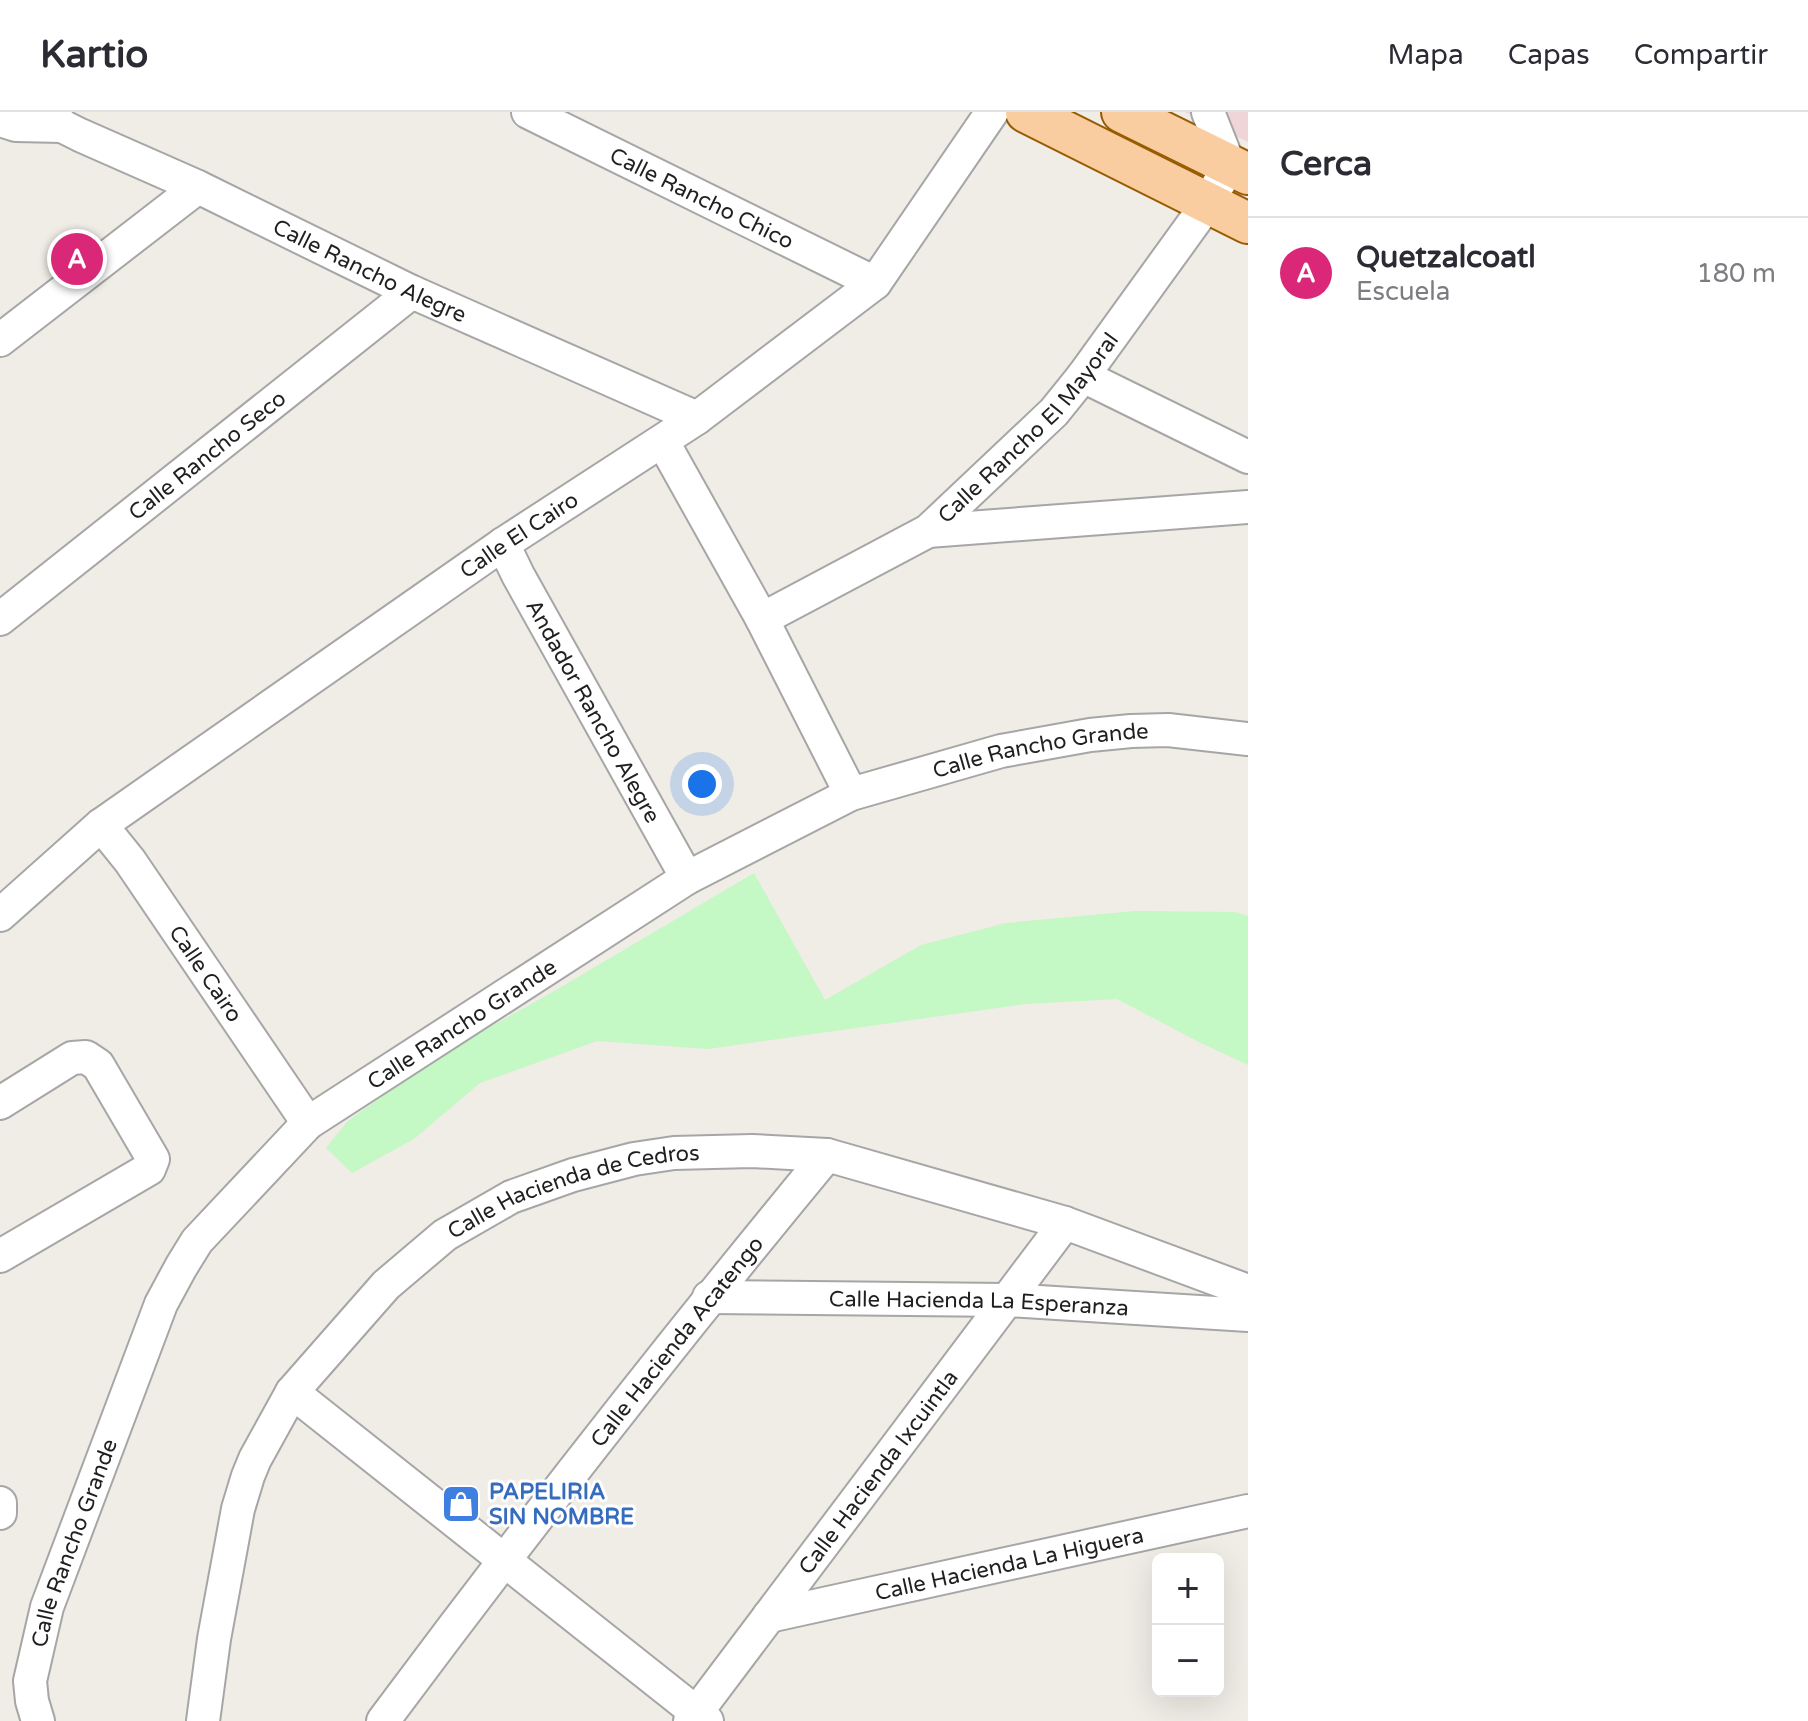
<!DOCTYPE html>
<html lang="es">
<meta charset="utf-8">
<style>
:root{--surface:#fff;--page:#f2f2f3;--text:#2b2b33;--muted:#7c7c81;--line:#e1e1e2;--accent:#db2777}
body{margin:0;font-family:"Varela Round",sans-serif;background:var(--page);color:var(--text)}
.controls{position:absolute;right:24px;bottom:24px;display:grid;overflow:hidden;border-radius:12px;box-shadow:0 8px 32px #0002}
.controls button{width:72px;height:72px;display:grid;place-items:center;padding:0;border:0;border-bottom:2px solid var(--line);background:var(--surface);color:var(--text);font:40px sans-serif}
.you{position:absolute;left:702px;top:672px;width:28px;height:28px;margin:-20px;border:6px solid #fff;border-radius:50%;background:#1a73e8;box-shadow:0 0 0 12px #1a73e833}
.badge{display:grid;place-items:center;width:52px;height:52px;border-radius:50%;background:var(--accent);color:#fff;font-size:26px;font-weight:700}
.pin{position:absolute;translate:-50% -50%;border:4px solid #fff;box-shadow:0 2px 8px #0006}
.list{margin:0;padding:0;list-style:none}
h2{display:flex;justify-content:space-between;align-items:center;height:104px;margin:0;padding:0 32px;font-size:34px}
h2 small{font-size:26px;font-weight:400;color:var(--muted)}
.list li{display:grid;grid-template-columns:52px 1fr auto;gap:24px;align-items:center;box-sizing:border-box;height:112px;padding:0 32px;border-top:2px solid var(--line)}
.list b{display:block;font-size:30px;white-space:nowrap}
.list p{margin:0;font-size:26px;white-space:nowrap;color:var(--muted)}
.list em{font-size:26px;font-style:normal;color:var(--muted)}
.map{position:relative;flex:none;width:1248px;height:1609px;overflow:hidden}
header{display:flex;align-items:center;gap:48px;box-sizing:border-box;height:112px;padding:0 40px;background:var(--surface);border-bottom:2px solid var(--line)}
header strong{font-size:38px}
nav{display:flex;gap:44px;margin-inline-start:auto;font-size:28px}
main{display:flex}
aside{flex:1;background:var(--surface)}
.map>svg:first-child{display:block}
.commercial{fill:#f0d5d6}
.park{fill:#c4f8c4}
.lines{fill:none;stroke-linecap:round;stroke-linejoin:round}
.minor-casing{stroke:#a6a6a6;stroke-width:36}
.major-casing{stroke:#975c03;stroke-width:44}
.minor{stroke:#fff;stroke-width:32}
.major{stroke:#facda1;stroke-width:40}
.labels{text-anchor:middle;stroke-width:6;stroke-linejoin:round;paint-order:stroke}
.street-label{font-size:22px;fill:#1f1f1f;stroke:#fff}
.shop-label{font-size:22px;font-weight:bold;fill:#366cbe;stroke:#fff;text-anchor:start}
</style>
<header>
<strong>Kartio</strong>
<nav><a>Mapa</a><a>Capas</a><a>Compartir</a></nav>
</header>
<main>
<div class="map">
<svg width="1248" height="1609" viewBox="0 0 1248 1609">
<rect width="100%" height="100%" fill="#f0ece6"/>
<path class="commercial" d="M1185 0H1248V30Z"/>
<path class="park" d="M754 761 825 888 921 833 1006 811 1135 799 1235 800 1248 804V953L1197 929 1117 887 1025 892 708 937 597 929 480 971 414 1027 352 1061 326 1036 348 1009 433 947 556 878Z"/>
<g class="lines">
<defs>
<g id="minor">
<path id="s1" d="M51 0 62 14 80 23 198 75 412 180 697 306"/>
<path id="s2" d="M528 0 875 171"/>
<path d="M0 8 16 13 62 14"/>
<path d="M0 228 198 75"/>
<path d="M1083 264 1248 345"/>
<path d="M663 330 762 507 851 682"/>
<path d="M928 419 1248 395"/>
<path id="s3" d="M503 432 518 463 687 766"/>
<path id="s4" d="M0 507 412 180"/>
<path id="s5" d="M762 507 928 419 1054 300 1083 264 1208 91 1229 53 1208 0"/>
<path id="s6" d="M101 713 130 749 308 1011"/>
<path id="s7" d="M0 803 101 713 503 432 697 306 875 171 992 0"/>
<path d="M0 991 72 946 86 945 98 953 153 1047 149 1057 0 1144"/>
<path id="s8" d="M709 1185 1007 1188 1248 1203"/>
<path d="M292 1280 707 1609"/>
<path d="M0 1391V1401"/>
<path id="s9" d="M769 1504 1248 1399"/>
<path id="s10" d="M38 1609 32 1589 30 1569 47 1495 161 1192 181 1155 197 1129 308 1011 687 766 851 682 1001 639 1090 623 1131 619 1168 618 1248 627"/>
<path id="s11" d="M203 1609 214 1527 238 1397 248 1364 255 1347 292 1280 386 1173 445 1123 511 1085 573 1063 634 1047 674 1041 752 1039 827 1043 1065 1111 1248 1179"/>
<path id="s12" d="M383 1609C526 1417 674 1228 827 1043"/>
<path id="s13" d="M690 1609 1065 1111"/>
</g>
<g id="major">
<path d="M1026 0 1248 111"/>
<path d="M1122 0 1248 62"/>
</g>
</defs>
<use href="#minor" class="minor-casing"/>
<use href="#major" class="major-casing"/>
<use href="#minor" class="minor"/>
<use href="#major" class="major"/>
</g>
<defs>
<symbol id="shop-square" viewBox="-11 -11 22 22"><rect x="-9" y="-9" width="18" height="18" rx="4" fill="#3f7fe0" stroke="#fff"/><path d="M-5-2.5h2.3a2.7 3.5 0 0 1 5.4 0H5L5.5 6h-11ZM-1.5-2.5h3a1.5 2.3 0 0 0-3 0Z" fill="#fff"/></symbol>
</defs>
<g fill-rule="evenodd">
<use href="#shop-square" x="439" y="1370" width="44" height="44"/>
</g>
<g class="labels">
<g class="street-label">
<text dy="8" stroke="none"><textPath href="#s2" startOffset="194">Calle Rancho Chico</textPath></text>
<text dy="8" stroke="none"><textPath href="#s1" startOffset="358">Calle Rancho Alegre</textPath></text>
<text dy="8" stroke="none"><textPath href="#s5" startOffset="332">Calle Rancho El Mayoral</textPath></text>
<text dy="8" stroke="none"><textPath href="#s4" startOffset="264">Calle Rancho Seco</textPath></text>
<text dy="8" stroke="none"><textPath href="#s7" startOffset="644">Calle El Cairo</textPath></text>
<text dy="8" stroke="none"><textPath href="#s3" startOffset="190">Andador Rancho Alegre</textPath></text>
<text dy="8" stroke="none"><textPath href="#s10" startOffset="1506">Calle Rancho Grande</textPath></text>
<text dy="8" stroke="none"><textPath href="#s6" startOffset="182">Calle Cairo</textPath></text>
<text dy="8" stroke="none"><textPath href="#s10" startOffset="858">Calle Rancho Grande</textPath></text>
<text dy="8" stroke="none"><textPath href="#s11" startOffset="702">Calle Hacienda de Cedros</textPath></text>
<text dy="8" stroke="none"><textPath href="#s8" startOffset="270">Calle Hacienda La Esperanza</textPath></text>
<text dy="8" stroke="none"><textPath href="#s12" startOffset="480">Calle Hacienda Acatengo</textPath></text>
<text dy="8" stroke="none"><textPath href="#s13" startOffset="312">Calle Hacienda Ixcuintla</textPath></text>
<text dy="8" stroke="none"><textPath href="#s10" startOffset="186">Calle Rancho Grande</textPath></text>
<text dy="8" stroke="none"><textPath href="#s9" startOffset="246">Calle Hacienda La Higuera</textPath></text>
</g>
<g class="shop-label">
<text x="489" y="1387">PAPELIRIA<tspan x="489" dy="25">SIN NOMBRE</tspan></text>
</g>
</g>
</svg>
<div class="controls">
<button>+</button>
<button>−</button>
</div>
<div class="you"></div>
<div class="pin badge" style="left:77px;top:147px">A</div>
</div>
<aside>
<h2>Cerca<small></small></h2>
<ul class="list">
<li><span class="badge">A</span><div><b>Quetzalcoatl</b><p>Escuela</p></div><em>180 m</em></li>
</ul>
</aside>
</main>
